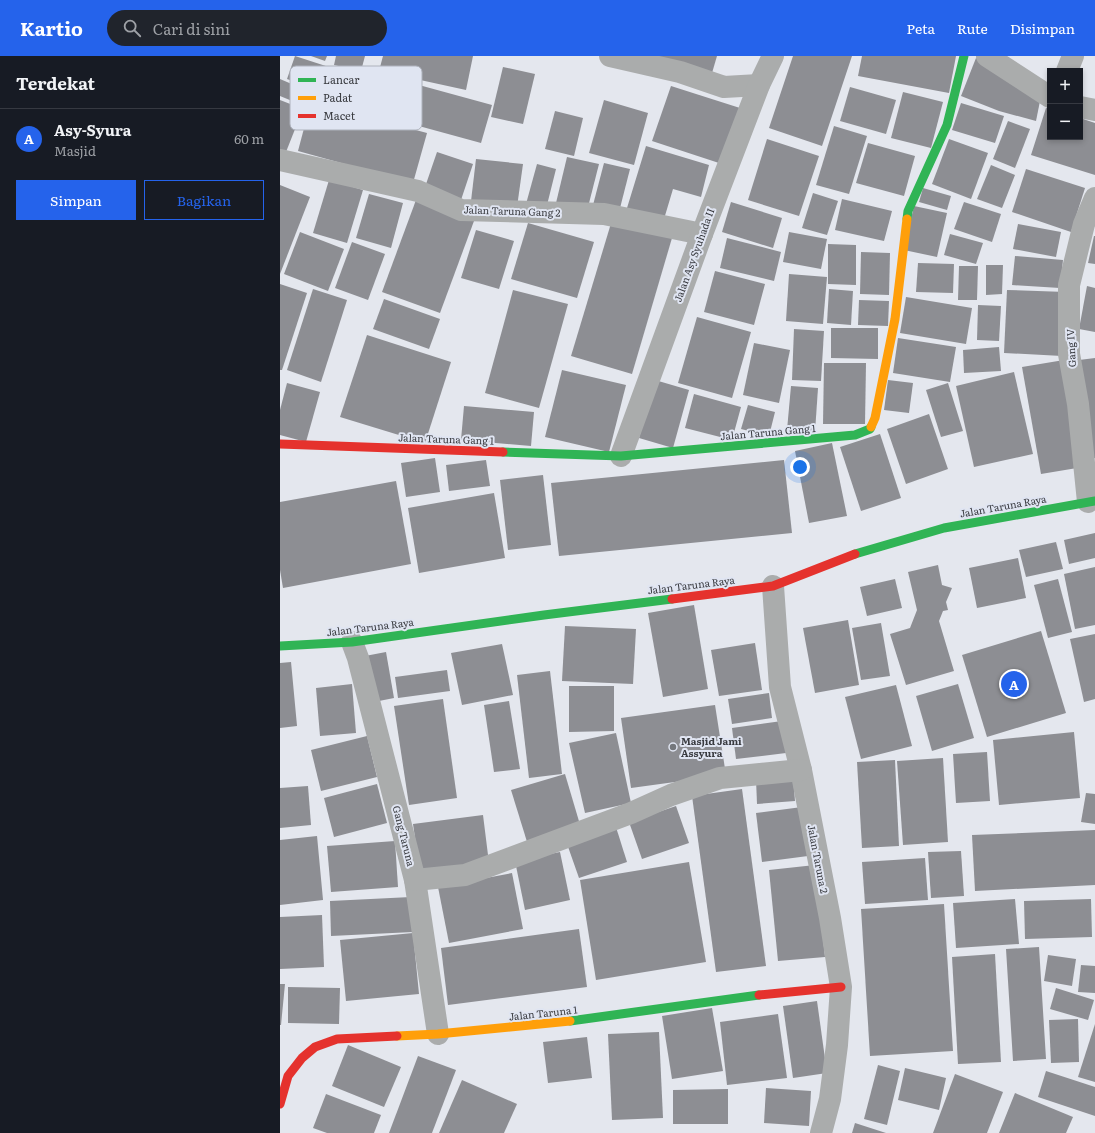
<!DOCTYPE html>
<html lang="id">
<meta charset="utf-8">
<style>
:root{--surface:#171b24;--page:#20242c;--text:#f1f3f6;--muted:#9ea1a6;--line:#363941;--accent:#2563eb}
body{margin:0;font-family:Literata,serif;background:var(--page);color:var(--text)}
.controls{position:absolute;right:12px;top:12px;display:grid;overflow:hidden;border-radius:0px;box-shadow:0 2px 6px #0003}
.controls button{width:36px;height:36px;display:grid;place-items:center;padding:0;border:0;border-bottom:1px solid var(--line);background:var(--surface);color:var(--text);font:20px sans-serif}
.you{position:absolute;left:520px;top:411px;width:14px;height:14px;margin:-10px;border:3px solid #fff;border-radius:50%;background:#1a73e8;box-shadow:0 0 0 6px #1a73e833}
.badge{display:grid;place-items:center;width:26px;height:26px;border-radius:50%;background:var(--accent);color:#fff;font-size:13px;font-weight:700}
.pin{position:absolute;translate:-50% -50%;border:2px solid #fff;box-shadow:0 1px 4px #0006}
.list{margin:0;padding:0;list-style:none}
h2{display:flex;justify-content:space-between;align-items:center;height:52px;margin:0;padding:0 16px;font-size:17px}
h2 small{font-size:13px;font-weight:400;color:var(--muted)}
.list li{display:grid;grid-template-columns:26px 1fr auto;gap:12px;align-items:center;box-sizing:border-box;height:60px;padding:0 16px;border-top:1px solid var(--line)}
.list b{display:block;font-size:15px;white-space:nowrap}
.list p{margin:0;font-size:13px;white-space:nowrap;color:var(--muted)}
.list em{font-size:13px;font-style:normal;color:var(--muted)}
.actions{display:flex;gap:8px;padding:12px 16px}
.actions a{flex:1;padding:9px 0;border:1px solid var(--accent);border-radius:0px;text-align:center;font-size:14px;color:var(--accent)}
.actions .main{background:var(--accent);color:#fff}
.icon{flex:none;width:22px;height:22px;fill:none;stroke:currentColor;stroke-width:2;stroke-linecap:round;stroke-linejoin:round}
.map{position:relative;flex:none;width:815px;height:1077px;overflow:hidden}
header{display:flex;align-items:center;gap:24px;box-sizing:border-box;height:56px;padding:0 20px;background:var(--accent);color:#fff}
header strong{font-size:19px}
nav{display:flex;gap:22px;margin-inline-start:auto;font-size:14px}
.search{width:280px;height:36px;background:var(--page);display:flex;align-items:center;gap:10px;box-sizing:border-box;padding:0 14px;border-radius:22px;color:var(--muted);font-size:15px}
main{display:flex}
aside{flex:1;background:var(--surface)}
.map>svg:first-child{display:block}
.building{fill:#8d8e93}
.lines{fill:none;stroke-linecap:round;stroke-linejoin:round}
.street{stroke:#aaacac;stroke-width:22}
.fast{stroke:#30b455;stroke-width:9}
.slow{stroke:#ff9f0a;stroke-width:9}
.jam{stroke:#e5322d;stroke-width:9}
.poi-dot{fill:#74777c;stroke:#e0e5f2;stroke-width:1.5}
.labels{text-anchor:middle;stroke-width:4;stroke-linejoin:round;paint-order:stroke}
.street-label{font-size:10px;fill:#383a3f;stroke:#e0e5f2}
.poi-label{font-size:10px;font-weight:bold;fill:#383a3f;stroke:#e0e5f2;text-anchor:start}
.key{fill:#e0e5f2;stroke:#aeb2bc;stroke-width:1}
.key-label{font-size:11px;fill:#383a3f}
</style>
<header>
<strong>Kartio</strong>
<div class="search"><svg class="icon" aria-label="search" viewBox="0 0 24 24"><circle cx="10" cy="10" r="6"/><path d="M15 15l6 6"/></svg>Cari di sini</div>
<nav><a>Peta</a><a>Rute</a><a>Disimpan</a></nav>
</header>
<main>
<aside>
<h2>Terdekat<small></small></h2>
<ul class="list">
<li><span class="badge">A</span><div><b>Asy-Syura</b><p>Masjid</p></div><em>60 m</em></li>
</ul>
<div class="actions"><a class="main">Simpan</a><a>Bagikan</a></div>
</aside>
<div class="map">
<svg width="815" height="1077" viewBox="0 0 815 1077">
<rect width="100%" height="100%" fill="#e4e7ee"/>
<g class="building">
<path d="M15 0 55 13 47 37 7 23Z"/>
<path d="M31 0H47L45 5Z"/>
<path d="M56 0H85L81 15 54 9Z"/>
<path d="M103 0H193L186 34 99 15Z"/>
<path d="M367 0H437L432 17Z"/>
<path d="M513 0H572L542 90 489 72Z"/>
<path d="M582 0H676L669 37 578 20Z"/>
<path d="M696 2 733 18 761 40 756 65 719 55 681 40Z"/>
<path d="M223 11 255 18 243 68 211 61Z"/>
<path d="M95 17 212 49 201 87 84 55Z"/>
<path d="M0 23 28 35 22 49 0 40Z"/>
<path d="M391 30 460 52 442 108 372 85Z"/>
<path d="M570 31 616 44 606 78 560 65Z"/>
<path d="M623 36 663 46 651 92 611 82Z"/>
<path d="M0 44 23 53 4 101 0 99Z"/>
<path d="M324 44 368 57 354 109 309 97Z"/>
<path d="M31 46 147 77 133 127 18 95Z"/>
<path d="M681 47 724 60 715 87 672 74Z"/>
<path d="M766 52 770 53V81H800V62L815 67V119L751 99Z"/>
<path d="M275 55 303 62 294 100 265 93Z"/>
<path d="M728 65 750 73 735 112 713 103Z"/>
<path d="M554 70 587 80 569 138 536 129Z"/>
<path d="M487 83 539 100 519 160 468 144Z"/>
<path d="M669 83 708 97 691 143 652 128Z"/>
<path d="M588 87 635 100 624 140 576 127Z"/>
<path d="M366 90 429 109 421 141 393 133 384 163 347 152Z"/>
<path d="M157 96 193 108 180 147 144 134Z"/>
<path d="M287 101 319 108 307 155 276 147Z"/>
<path d="M196 103 243 108 237 151 191 145Z"/>
<path d="M324 107 350 113 339 156 313 149Z"/>
<path d="M257 108 276 113 266 153 246 148Z"/>
<path d="M711 109 735 119 722 152 697 143Z"/>
<path d="M746 113 805 132 791 176 732 156Z"/>
<path d="M49 124 83 134 67 187 33 177Z"/>
<path d="M0 129 30 141 0 218Z"/>
<path d="M643 132 671 140 667 154 639 146Z"/>
<path d="M533 137 558 145 547 179 522 172Z"/>
<path d="M89 138 123 147 111 192 76 182Z"/>
<path d="M562 143 612 155 604 185 555 174Z"/>
<path d="M136 144 194 165 160 257 102 236Z"/>
<path d="M451 146 502 162 493 192 442 176Z"/>
<path d="M684 146 721 158 712 186 674 173Z"/>
<path d="M634 150 667 157 657 201 624 194Z"/>
<path d="M332 164 392 182 352 318 291 300Z"/>
<path d="M248 167 314 186 297 242 231 223Z"/>
<path d="M738 168 781 176 776 201 733 193Z"/>
<path d="M196 174 234 185 219 233 181 222Z"/>
<path d="M20 176 64 193 48 235 4 218Z"/>
<path d="M509 176 547 183 541 213 503 206Z"/>
<path d="M670 178 703 187 696 208 664 199Z"/>
<path d="M814 180H815V208L808 207Z"/>
<path d="M447 182 501 196 494 225 440 212Z"/>
<path d="M72 186 105 198 88 244 55 232Z"/>
<path d="M548 188 576 189V229L548 228Z"/>
<path d="M581 196 610 197 609 239 580 238Z"/>
<path d="M735 200 783 204 780 232 732 229Z"/>
<path d="M638 207 674 208 673 237 636 236Z"/>
<path d="M706 209H723L722 238 706 239Z"/>
<path d="M679 210H698L697 244H678Z"/>
<path d="M435 215 485 228 474 269 424 256Z"/>
<path d="M509 218 547 221 543 268 506 265Z"/>
<path d="M0 228 27 237 2 314H0Z"/>
<path d="M807 230 815 232V276L799 273Z"/>
<path d="M33 233 67 244 41 326 7 314Z"/>
<path d="M549 233 573 235 571 269 547 267Z"/>
<path d="M233 234 288 248 259 352 205 337Z"/>
<path d="M727 234 786 236 782 300 724 297Z"/>
<path d="M626 241 692 252 686 288 620 277Z"/>
<path d="M104 243 160 263 149 293 93 273Z"/>
<path d="M579 244 609 245 608 270 578 269Z"/>
<path d="M698 249 721 250 719 285 697 284Z"/>
<path d="M417 261 471 276 452 342 398 327Z"/>
<path d="M551 272H598V303L551 302Z"/>
<path d="M514 273 544 275 541 325 512 324Z"/>
<path d="M87 279 171 306 145 387 60 361Z"/>
<path d="M618 282 676 291 670 326 613 317Z"/>
<path d="M474 287 510 294 499 347 463 339Z"/>
<path d="M719 291 721 315 684 317 683 294Z"/>
<path d="M815 302V402L812 403 799 304Z"/>
<path d="M784 304 803 411 761 418 742 311Z"/>
<path d="M544 307H586L585 368H543Z"/>
<path d="M282 314 346 329 329 396 265 381Z"/>
<path d="M734 316 753 398 694 411 676 330Z"/>
<path d="M375 324 409 334 393 392 359 382Z"/>
<path d="M608 324 633 327 629 357 604 354Z"/>
<path d="M7 327 40 336 26 386 0 379V354Z"/>
<path d="M668 327 683 375 661 381 646 334Z"/>
<path d="M511 330 538 332 535 376 507 374Z"/>
<path d="M414 338 461 351 452 384 405 372Z"/>
<path d="M468 349 495 356 489 380 461 373Z"/>
<path d="M184 350 254 356 251 390 181 384Z"/>
<path d="M649 358 668 413 626 428 607 373Z"/>
<path d="M600 378 621 442 581 455 560 391Z"/>
<path d="M552 387 567 460 529 467 515 395Z"/>
<path d="M155 402 160 436 126 441 121 407Z"/>
<path d="M206 404 210 430 169 435 166 409Z"/>
<path d="M504 404 512 477 279 500 271 427Z"/>
<path d="M263 419 271 489 228 494 220 424Z"/>
<path d="M116 425 131 508 3 532 0 514V446Z"/>
<path d="M214 437 225 502 139 517 128 452Z"/>
<path d="M815 477V502L789 508 784 484Z"/>
<path d="M776 486 783 513 746 521 739 494Z"/>
<path d="M738 502 746 542 697 552 689 512Z"/>
<path d="M658 509 662 529 672 532 666 546 668 554 663 555 659 565 674 615 626 629 610 578 630 572 637 554 628 516Z"/>
<path d="M815 511V569L795 573 784 518Z"/>
<path d="M615 523 622 552 587 560 580 531Z"/>
<path d="M778 523 792 576 768 582 754 529Z"/>
<path d="M414 549 428 633 383 641 368 557Z"/>
<path d="M568 564 579 629 535 637 523 572Z"/>
<path d="M601 567 610 620 581 624 572 572Z"/>
<path d="M285 570 356 573 353 628 282 625Z"/>
<path d="M761 575 786 657 707 681 682 599Z"/>
<path d="M815 578V643L804 646 790 583Z"/>
<path d="M475 587 482 634 439 640 431 594Z"/>
<path d="M222 588 233 639 182 649 171 597Z"/>
<path d="M106 596 114 642 94 646 85 600Z"/>
<path d="M11 606 17 670 0 672V607Z"/>
<path d="M167 614 170 635 118 642 115 621Z"/>
<path d="M270 615 282 718 249 722 237 619Z"/>
<path d="M72 628 76 677 40 680 36 632Z"/>
<path d="M678 628 694 682 652 695 636 640Z"/>
<path d="M616 629 632 690 581 703 565 641Z"/>
<path d="M289 630H334V675L289 676Z"/>
<path d="M489 637 492 662 452 668 448 643Z"/>
<path d="M163 643 177 742 129 749 114 650Z"/>
<path d="M229 645 240 713 214 716 204 649Z"/>
<path d="M435 649 446 719 351 732 341 662Z"/>
<path d="M502 665 506 697 456 703 452 672Z"/>
<path d="M794 676 800 742 719 749 713 684Z"/>
<path d="M336 677 351 747 305 757 289 687Z"/>
<path d="M87 680 97 721 41 735 31 694Z"/>
<path d="M707 696 710 745 676 747 673 698Z"/>
<path d="M663 702 668 786 623 789 617 705Z"/>
<path d="M615 704 619 790 582 792 577 706Z"/>
<path d="M285 718 301 772 248 789 231 734Z"/>
<path d="M513 721 515 745 477 748 476 723Z"/>
<path d="M97 728 107 767 54 781 44 742Z"/>
<path d="M28 730 31 769 0 772V732Z"/>
<path d="M462 733 486 910 436 916 412 740Z"/>
<path d="M806 737 815 738V768L801 766Z"/>
<path d="M396 750 409 787 362 803 349 766Z"/>
<path d="M522 751 528 800 482 806 476 757Z"/>
<path d="M203 759 209 807 140 816 133 768Z"/>
<path d="M335 768 347 806 299 822 286 785Z"/>
<path d="M815 774V829L695 835 692 779Z"/>
<path d="M37 780 43 844 0 849V784Z"/>
<path d="M115 785 118 831 51 836 47 790Z"/>
<path d="M681 795 684 840 651 842 648 796Z"/>
<path d="M280 796 290 844 245 854 235 805Z"/>
<path d="M645 802 648 844 585 848 582 806Z"/>
<path d="M409 806 426 906 316 924 300 824Z"/>
<path d="M535 809 545 901 498 905 489 814Z"/>
<path d="M232 817 243 873 169 887 158 831Z"/>
<path d="M131 841 133 876 51 880 50 845Z"/>
<path d="M735 843 739 888 676 892 673 847Z"/>
<path d="M811 843 812 881 745 883 744 845Z"/>
<path d="M664 848 673 995 590 1000 581 853Z"/>
<path d="M42 859 44 911 0 913V861Z"/>
<path d="M299 873 307 931 168 949 161 892Z"/>
<path d="M133 877 139 938 66 945 60 884Z"/>
<path d="M759 891 766 1003 733 1005 726 893Z"/>
<path d="M715 898 721 1006 678 1008 672 901Z"/>
<path d="M768 899 796 903 792 930 764 925Z"/>
<path d="M801 909 815 910V937L798 936Z"/>
<path d="M0 928H5L1 969H0Z"/>
<path d="M8 931 60 932 59 968 8 967Z"/>
<path d="M776 932 814 944 808 964 770 953Z"/>
<path d="M537 945 547 1017 513 1022 503 950Z"/>
<path d="M432 952 443 1015 392 1023 382 960Z"/>
<path d="M498 958 507 1022 447 1029 440 966Z"/>
<path d="M798 963 799 1006 771 1007 769 964Z"/>
<path d="M815 968V1026L798 1021Z"/>
<path d="M379 976 383 1062 332 1064 328 978Z"/>
<path d="M307 981 312 1022 268 1027 263 986Z"/>
<path d="M68 989 121 1011 104 1051 52 1030Z"/>
<path d="M138 1000 176 1014 152 1077H109Z"/>
<path d="M598 1009 620 1015 607 1069 584 1063Z"/>
<path d="M625 1012 666 1022 659 1054 618 1044Z"/>
<path d="M766 1015 815 1031V1060L758 1041Z"/>
<path d="M675 1018 723 1036 707 1077H653Z"/>
<path d="M182 1024 237 1048 224 1077H159Z"/>
<path d="M486 1032 531 1035 529 1070 484 1067Z"/>
<path d="M448 1033V1068H393V1034Z"/>
<path d="M735 1037 793 1061 786 1077H719Z"/>
<path d="M46 1038 101 1059 94 1077H47L33 1072Z"/>
<path d="M575 1067 606 1077H572Z"/>
</g>
<g class="lines">
<g class="street">
<path d="M330 0 400 16 444 31 479 29"/>
<path d="M707 0 770 41"/>
<path d="M787 15 793 0"/>
<path d="M800 51 815 54"/>
<path d="M0 104 138 135 181 154 324 158 422 178"/>
<path d="M341 400 422 178 479 29 493 0"/>
<path d="M808 446 798 348 789 298V229L804 168 815 142"/>
<path d="M493 530 500 631 521 714 550 862 561 931 557 989 550 1043 541 1077"/>
<path d="M72 586 78 602 135 824 158 978"/>
<path d="M135 824 185 819 351 757 391 739 440 722 521 714"/>
</g>
<g class="fast">
<path d="M627 163 628 155 667 69 684 0"/>
<path d="M223 396 341 400 575 379 590 373 591 371"/>
<path d="M575 498 664 472 815 445"/>
<path d="M0 590 72 586 264 559 392 543"/>
<path d="M290 965 479 939"/>
</g>
<g class="slow">
<path d="M591 371 595 362 615 263 627 163"/>
<path d="M117 980 158 978 290 965"/>
</g>
<g class="jam">
<path d="M0 388 223 396"/>
<path d="M392 543 493 530 575 498"/>
<path d="M479 939 561 931"/>
<path d="M0 1048 8 1020 22 1002 35 991 57 983 117 980"/>
</g>
</g>
<circle class="poi-dot" cx="393" cy="691" r="4"/>
<g class="labels">
<g class="street-label">
<text transform="translate(232 155) rotate(2)" y="4">Jalan Taruna Gang 2</text>
<text transform="translate(414 199) rotate(-70)" y="4">Jalan Asy Syuhada II</text>
<text transform="translate(791 292) rotate(-93)" y="4">Gang IV</text>
<text transform="translate(488 376) rotate(-5)" y="4">Jalan Taruna Gang 1</text>
<text transform="translate(166 383) rotate(2)" y="4">Jalan Taruna Gang 1</text>
<text transform="translate(723 450) rotate(-10)" y="4">Jalan Taruna Raya</text>
<text transform="translate(411 529) rotate(-7)" y="4">Jalan Taruna Raya</text>
<text transform="translate(90 571) rotate(-7)" y="4">Jalan Taruna Raya</text>
<text transform="translate(124 780) rotate(76)" y="4">Gang Taruna</text>
<text transform="translate(538 803) rotate(79)" y="4">Jalan Taruna 2</text>
<text transform="translate(263 957) rotate(-6)" y="4">Jalan Taruna 1</text>
</g>
<g class="poi-label">
<text x="401" y="689">Masjid Jami<tspan x="401" dy="12">Assyura</tspan></text>
</g>
</g>
<rect x="10" y="10" width="132" height="64" rx="6" class="key"/>
<rect x="18" y="22" width="18" height="4" fill="#30b455"/>
<rect x="18" y="40" width="18" height="4" fill="#ff9f0a"/>
<rect x="18" y="58" width="18" height="4" fill="#e5322d"/>
<g class="key-label">
<text x="43" y="28">Lancar</text>
<text x="43" y="46">Padat</text>
<text x="43" y="64">Macet</text>
</g>
</svg>
<div class="controls">
<button>+</button>
<button>−</button>
</div>
<div class="you"></div>
<div class="pin badge" style="left:734px;top:628px">A</div>
</div>
</main>
